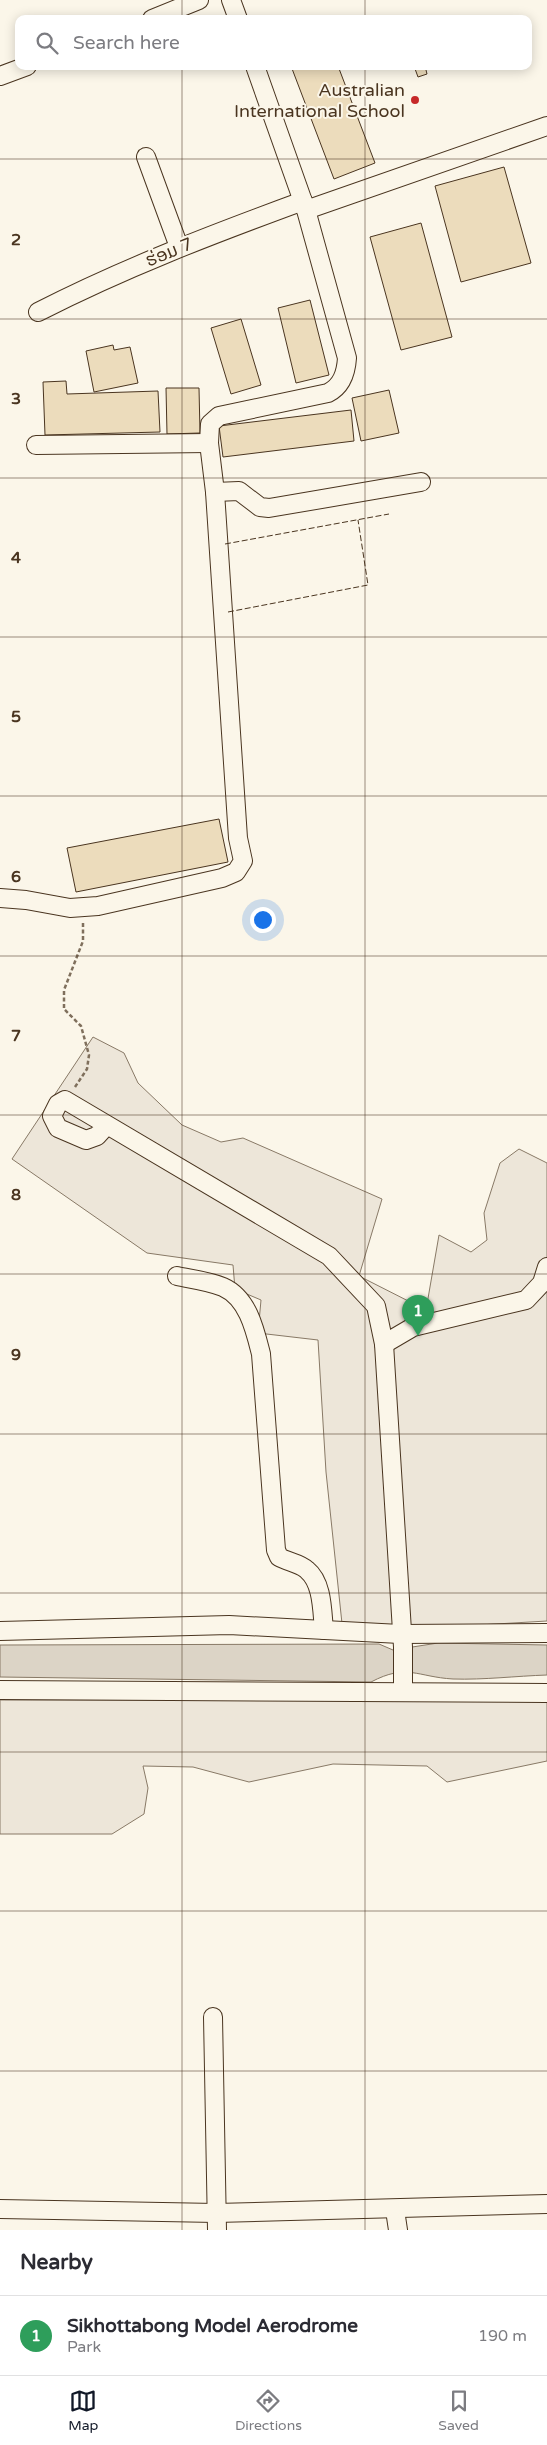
<!DOCTYPE html>
<meta charset="utf-8">
<style>
:root{--surface:#fff;--page:#f2f2f3;--text:#2b2b33;--muted:#7c7c81;--line:#e1e1e2;--accent:#111827}
body{margin:0;font-family:"Varela Round","Noto Sans Lao",sans-serif;background:var(--page);color:var(--text)}
.you{position:absolute;left:262px;top:919px;width:18px;height:18px;margin:-12px;border:4px solid #fff;border-radius:50%;background:#1a73e8;box-shadow:0 0 0 8px #1a73e833}
.badge{display:grid;place-items:center;width:32px;height:32px;border-radius:50%;background:var(--accent);color:#fff;font-size:16px;font-weight:700}
.pin{position:absolute;translate:-50% -41px;filter:drop-shadow(0 1px 2px #0008)}
.pin::after{content:'';position:absolute;top:26px;width:18px;height:15px;background:inherit;clip-path:polygon(0 0,100% 0,50% 100%)}
.list{margin:0;padding:0;list-style:none}
h2{display:flex;justify-content:space-between;align-items:center;height:65px;margin:0;padding:0 20px;font-size:21px}
h2 small{font-size:16px;font-weight:400;color:var(--muted)}
.list li{display:grid;grid-template-columns:32px 1fr auto;gap:15px;align-items:center;box-sizing:border-box;height:80px;padding:0 20px;border-top:1px solid var(--line)}
.list b{display:block;font-size:19px;white-space:nowrap}
.list p{margin:0;font-size:16px;white-space:nowrap;color:var(--muted)}
.list em{font-size:16px;font-style:normal;color:var(--muted)}
.icon{flex:none;width:28px;height:28px;fill:none;stroke:currentColor;stroke-width:2;stroke-linecap:round;stroke-linejoin:round}
.map{position:relative;flex:none;width:547px;height:2230px;overflow:hidden}
.search{position:absolute;background:var(--surface);box-shadow:0 2px 12px #0003;left:15px;right:15px;top:15px;height:55px;display:flex;align-items:center;gap:12px;box-sizing:border-box;padding:0 18px;border-radius:10px;color:var(--muted);font-size:19px}
.sheet{height:145px;background:var(--surface)}
nav{display:flex;justify-content:space-around;align-items:center;box-sizing:border-box;height:70px;border-top:1px solid var(--line);background:var(--surface);font-size:14px;color:var(--muted)}
nav a{display:grid;justify-items:center;gap:2px}
nav .on{color:var(--accent)}
.map>svg:first-child{display:block}
.green{fill:#ede6d9;stroke:#887966}
.water{fill:#dcd4c6;stroke:#887966}
.building{fill:#ecdcbc;stroke:#4a3520}
.lines{fill:none;stroke-linecap:round;stroke-linejoin:round}
.minor-casing{stroke:#4a3520;stroke-width:20}
.path{stroke:#7f6f5c;stroke-width:2.5;stroke-dasharray:4 2.5;stroke-linecap:butt}
.minor{stroke:#fbf6e9;stroke-width:18}
.fence{stroke:#4a3520;stroke-width:1;stroke-dasharray:6 2.5;stroke-linecap:butt}
.grid{fill:none;stroke:#4a3520;stroke-width:1;stroke-opacity:0.55}
.poi-dot{fill:#c62828;stroke:#fbf6e9;stroke-width:2}
.labels{text-anchor:middle;stroke-width:4;stroke-linejoin:round;paint-order:stroke}
.poi-label{font-size:18px;fill:#4a3520;stroke:#fbf6e9;text-anchor:end}
.street-label{font-size:18px;fill:#4a3520;stroke:#fbf6e9}
.grid-label{font-size:16px;text-anchor:middle;font-weight:bold;fill:#4a3520;stroke:#fbf6e9;stroke-width:4;stroke-linejoin:round;paint-order:stroke}
</style>
<div class="map">
<svg width="547" height="2230" viewBox="0 0 547 2230">
<rect width="100%" height="100%" fill="#fbf6e9"/>
<g class="green">
<path d="M93 1037 124 1053 138 1083 182 1125 221 1142 243 1138 382 1199 359 1276 426 1310 439 1235 471 1252 487 1240 484 1213 500 1163 519 1149 547 1163V1621L343 1633 326 1472 318 1340 258 1333 261 1300 235 1289 233 1265 147 1253 12 1159Z"/>
<path d="M0 1700H547V1761L447 1782 427 1766 333 1764 249 1782 193 1767 143 1766 148 1788 144 1814 112 1834H0Z"/>
</g>
<path class="water" d="M438 1643 547 1645V1675C516 1676 484 1680 453 1679 417 1677 407 1663 371 1682L0 1677V1645L379 1644 393 1650Z"/>
<g class="building">
<path d="M291 66H338L375 163 334 179Z"/>
<path d="M414 66H425L427 74 418 77Z"/>
<path d="M504 167 531 263 461 282 435 186Z"/>
<path d="M421 223 452 337 401 350 370 237Z"/>
<path d="M310 300 329 375 296 383 278 308Z"/>
<path d="M241 319 261 385 231 394 211 328Z"/>
<path d="M113 345 114 350 130 347 138 383 94 392 86 351Z"/>
<path d="M66 381 67 394 158 391 160 432 45 435 43 382Z"/>
<path d="M166 388H199L200 433 167 434Z"/>
<path d="M389 390 399 433 361 441 352 398Z"/>
<path d="M351 410 354 441 223 457 219 426Z"/>
<path d="M219 819 228 862 76 892 67 848Z"/>
</g>
<g class="lines">
<defs>
<g id="minor">
<path d="M231 0 238 19"/>
<path d="M152 19 199 0"/>
<path d="M0 76 27 66"/>
<path d="M146 157 179 247"/>
<path d="M306 210 547 126"/>
<path d="M38 312C124 268 213 234 303 201"/>
<path d="M36 445 209 443"/>
<path d="M215 492 239 491 260 507 269 508 421 482"/>
<path d="M0 898 26 900 70 908 98 906 222 878 236 872 243 861 238 838 215 492 209 443 210 424 219 416 328 393C342 386 346 373 347 358L306 210 255 66"/>
<path d="M107 1125 97 1136 86 1140 58 1128 52 1116 58 1104 65 1100 329 1256 376 1306 384 1344 403 1647V1691"/>
<path d="M177 1276C191 1279 209 1281 223 1287 248 1298 255 1330 261 1354L276 1550 279 1557C288 1562 300 1563 307 1570 323 1583 322 1612 324 1630"/>
<path d="M384 1344 413 1327 526 1300 542 1283 547 1267"/>
<path d="M0 1631 229 1625 400 1634 547 1633"/>
<path d="M0 1690 547 1693"/>
<path d="M213 2017 217 2230"/>
<path d="M0 2209 216 2213 547 2204"/>
<path d="M395 2210 398 2230"/>
</g>
</defs>
<use href="#minor" class="minor-casing"/>
<path class="path" d="M75 1087 87 1069 89 1055 81 1026 64 1009V990L83 941V923"/>
<use href="#minor" class="minor"/>
<g class="fence">
<path d="M225 544 389 514"/>
<path d="M228 612 368 585 358 520"/>
</g>
</g>
<path class="grid" d="M182 0V19M365 0V19M182 66V2230M365 66V2230M0 159H547M0 319H547M0 478H547M0 637H547M0 796H547M0 956H547M0 1115H547M0 1274H547M0 1434H547M0 1593H547M0 1752H547M0 1911H547M0 2071H547"/>
<circle class="poi-dot" cx="415" cy="100" r="5"/>
<g class="labels">
<g class="poi-label">
<text x="405" y="96">Australian<tspan x="405" dy="21">International School</tspan></text>
</g>
<g class="street-label">
<text transform="translate(169 252) rotate(-22)" y="6">ຮ່ອມ 7</text>
</g>
</g>
<g class="grid-label">
<text x="16" y="245">2</text>
<text x="16" y="404">3</text>
<text x="16" y="563">4</text>
<text x="16" y="722">5</text>
<text x="16" y="882">6</text>
<text x="16" y="1041">7</text>
<text x="16" y="1200">8</text>
<text x="16" y="1360">9</text>
</g>
</svg>
<div class="you"></div>
<div class="pin badge" style="left:418px;top:1336px;background:#2e9e5b">1</div>
<div class="search"><svg class="icon" aria-label="search" viewBox="0 0 24 24"><circle cx="10" cy="10" r="6"/><path d="M15 15l6 6"/></svg>Search here</div>
</div>
<section class="sheet">
<h2>Nearby<small></small></h2>
<ul class="list">
<li><span class="badge" style="background:#2e9e5b">1</span><div><b>Sikhottabong Model Aerodrome</b><p>Park</p></div><em>190 m</em></li>
</ul>
</section>
<nav>
<a class="on"><svg class="icon" aria-label="map" viewBox="0 0 24 24"><path d="M3 6l6-2 6 2 6-2v14l-6 2-6-2-6 2zM9 4v14M15 6v14"/></svg>Map</a>
<a><svg class="icon" aria-label="directions" viewBox="0 0 24 24"><path d="M12 3l9 9-9 9-9-9zM9 14v-3h6M13 9l2 2-2 2"/></svg>Directions</a>
<a><svg class="icon" aria-label="saved" viewBox="0 0 24 24"><path d="M7 4h10v16l-5-4-5 4z"/></svg>Saved</a>
</nav>
